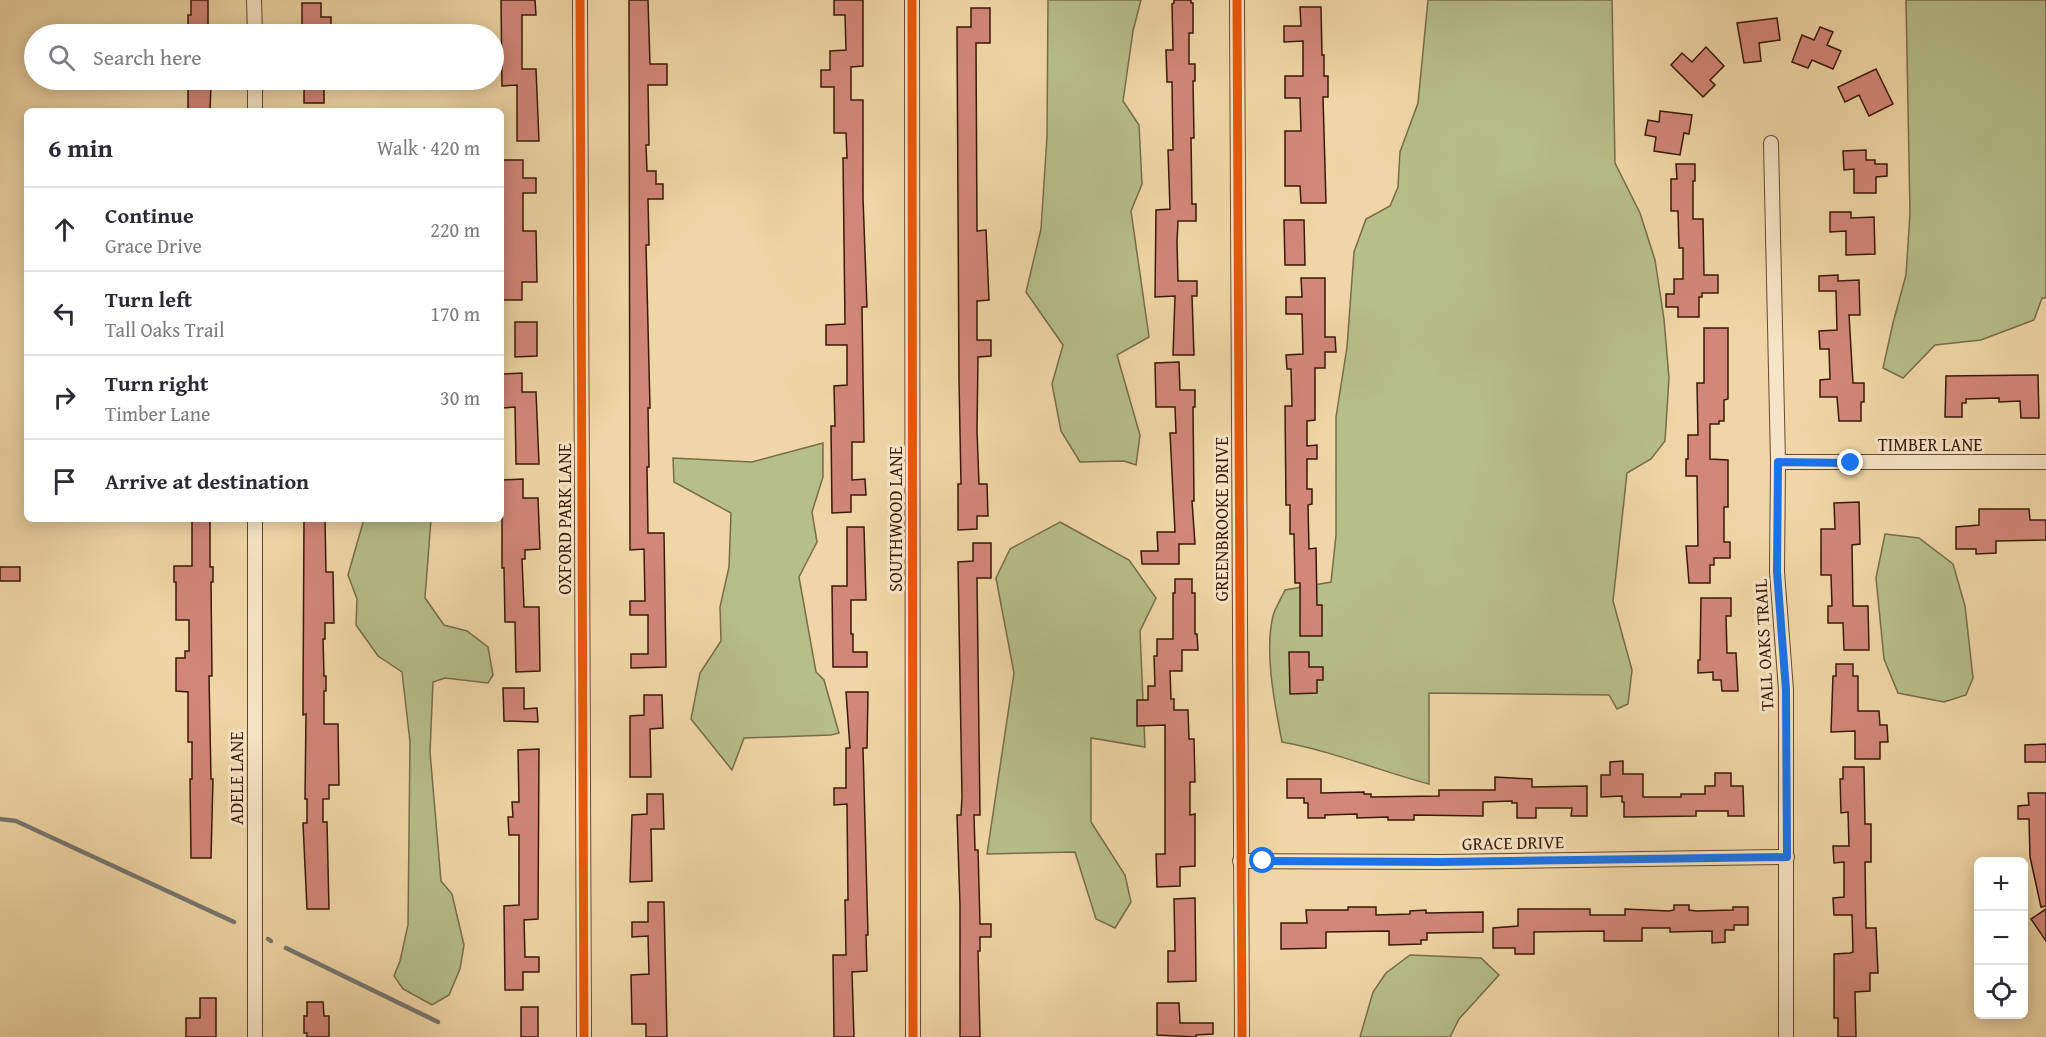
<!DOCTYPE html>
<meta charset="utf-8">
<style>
:root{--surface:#fff;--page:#f7f7f7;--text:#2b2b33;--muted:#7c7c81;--line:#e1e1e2}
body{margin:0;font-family:"Gentium Book Plus",serif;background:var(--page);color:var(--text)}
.controls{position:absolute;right:18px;bottom:18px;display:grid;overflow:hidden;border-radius:9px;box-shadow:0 3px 15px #0003}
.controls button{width:54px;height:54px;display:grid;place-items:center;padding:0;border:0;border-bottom:2px solid var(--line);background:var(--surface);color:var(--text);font:30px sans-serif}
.stop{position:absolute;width:18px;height:18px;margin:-14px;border:4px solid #1a73e8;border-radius:50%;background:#fff}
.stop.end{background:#1a73e8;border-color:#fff;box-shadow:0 2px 6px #0008}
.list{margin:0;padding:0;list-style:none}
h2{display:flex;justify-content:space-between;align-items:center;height:78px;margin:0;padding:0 24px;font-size:26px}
h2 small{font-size:20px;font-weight:400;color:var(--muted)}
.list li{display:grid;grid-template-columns:39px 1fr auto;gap:18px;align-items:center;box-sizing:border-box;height:84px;padding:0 24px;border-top:2px solid var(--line)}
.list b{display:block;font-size:22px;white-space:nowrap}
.list p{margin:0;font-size:20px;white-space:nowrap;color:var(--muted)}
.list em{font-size:20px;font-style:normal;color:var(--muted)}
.icon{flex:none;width:33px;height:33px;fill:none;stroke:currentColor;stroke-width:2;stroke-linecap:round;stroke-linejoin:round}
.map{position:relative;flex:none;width:2046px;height:1037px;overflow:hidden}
.search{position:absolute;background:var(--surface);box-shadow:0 3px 15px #0003;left:24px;top:24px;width:480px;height:66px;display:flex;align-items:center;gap:15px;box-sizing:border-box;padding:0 21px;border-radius:33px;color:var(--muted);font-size:22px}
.panel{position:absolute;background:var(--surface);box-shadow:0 3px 15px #0003;left:24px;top:108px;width:480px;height:414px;border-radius:9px}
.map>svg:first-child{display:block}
.green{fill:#b6be89;stroke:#786c48;stroke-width:1.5}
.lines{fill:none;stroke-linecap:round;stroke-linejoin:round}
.stream{stroke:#77776f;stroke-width:4.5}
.building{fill:#d28779;stroke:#391908;stroke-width:1.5}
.street-casing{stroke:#674830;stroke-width:16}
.street{stroke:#f5e4c5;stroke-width:14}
.cycleway-casing{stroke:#f5e4c5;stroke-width:13}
.cycleway{stroke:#e8590c;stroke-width:9}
.route{stroke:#1a73e8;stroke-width:8}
.labels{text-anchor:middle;stroke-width:6;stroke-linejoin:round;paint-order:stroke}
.street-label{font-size:18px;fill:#391908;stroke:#f5e4c5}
</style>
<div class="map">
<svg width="2046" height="1037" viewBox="0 0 2046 1037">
<rect width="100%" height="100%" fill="#f0d6a6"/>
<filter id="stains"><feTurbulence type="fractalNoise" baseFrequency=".00333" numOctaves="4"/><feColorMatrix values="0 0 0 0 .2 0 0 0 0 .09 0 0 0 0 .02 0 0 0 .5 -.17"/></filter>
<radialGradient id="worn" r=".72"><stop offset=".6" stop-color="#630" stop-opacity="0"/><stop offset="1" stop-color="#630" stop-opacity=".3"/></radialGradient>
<g class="green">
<path d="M1048 0H1141L1133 31 1123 101 1139 125 1142 184 1131 211 1149 337 1117 355 1140 435 1136 465 1124 461 1080 462 1061 431 1052 384 1063 345 1026 292 1041 229 1047 137Z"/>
<path d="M1428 0H1612L1615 163 1640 213 1655 260 1664 319 1669 378 1665 441 1651 459 1627 473 1613 601 1632 670 1628 704 1617 709 1609 695 1429 693V784C1380 771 1332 751 1282 742 1275 705 1264 653 1273 616 1275 608 1281 599 1285 590L1331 582 1336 535V417L1347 347 1354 252 1366 219 1390 206 1398 187 1400 152 1418 103Z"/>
<path d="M1906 0H2046V298H2042L2034 320 1981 340 1935 345 1903 378 1883 368 1893 323 1906 275 1910 213Z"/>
<path d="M823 443V477L812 512 817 542 799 577 816 672 824 680 839 733 831 735 744 738 732 770 691 719 700 673 721 641 720 607 729 567 731 513 674 482 673 458 752 462Z"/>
<path d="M364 519H431L425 598 444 625 467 631 488 647 493 675 488 683 445 678 433 682 430 752 441 881 452 894 464 945 460 969 449 995 432 1005 403 989 394 976 400 961 408 925 410 742 402 672 378 656 356 625 357 599 348 575Z"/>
<path d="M1060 522 1129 560 1156 598 1140 631 1145 747 1091 738V822L1125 875 1131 902 1115 928 1096 919 1075 852 987 854 1014 673 996 578 1010 549Z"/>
<path d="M1885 534 1919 538 1953 564 1965 606 1973 678 1966 695 1944 702 1898 693 1884 659 1876 578Z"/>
<path d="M1410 955 1481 958 1499 975 1459 1019 1450 1037H1360L1373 992 1386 973Z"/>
</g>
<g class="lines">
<g class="stream">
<path d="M0 819 16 821 234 922"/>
<path d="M268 939 271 941"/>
<path d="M286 948 438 1022"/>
</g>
</g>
<g class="building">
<path d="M191 0H208V34H188V15H191Z"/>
<path d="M501 0H535L536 15H522V69H536L539 141H517V85L502 86Z"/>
<path d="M629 0H648L650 64H667V85H648L649 145H646L647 171H656V184H663V199H648L649 245H646L650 408H648L649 467H647L648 533H664L666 667 631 668V654H648V615H630V601H645L644 549 630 550Z"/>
<path d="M834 0H863V66L851 67V100H863V198L867 307H862L864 442H852V480L865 479 866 495H851V512L832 513 831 426H835L834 386 847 385V345H826V325L845 324 843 158H847L846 133H834V87H821V70H830V51L846 50 845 15H834Z"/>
<path d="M1174 0H1191V3H1193V33H1189V64H1195V81H1193L1194 138H1191L1192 204H1196V221H1178L1177 242 1178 281H1197V296H1192L1194 355H1173L1175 296 1155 297 1156 210 1170 209 1168 150H1173L1172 82H1167L1166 50H1173L1172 4 1174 3Z"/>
<path d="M302 3H321V17H331V32H323V34H302Z"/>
<path d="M1300 7H1321L1322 55H1324V76H1328V97H1323L1326 203H1301L1300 186H1285V131H1301L1300 98H1285V76H1303V41L1284 42V26H1301Z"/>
<path d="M971 8H990V43H976L977 231 986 230 989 300 977 301V340H991V356L978 357 977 430 979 484H987L988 516H977V529L958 530V484H961L959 380 957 27H971Z"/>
<path d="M1777 18 1780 40 1759 43 1761 61 1744 63 1737 23Z"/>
<path d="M1820 27 1833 32 1827 45 1841 51 1833 69 1812 60 1808 68 1792 62 1802 35 1814 40Z"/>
<path d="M1706 47 1724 66 1710 80 1715 85 1703 97 1671 65 1682 53 1692 62Z"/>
<path d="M1876 69 1893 104 1869 116 1859 95 1845 102 1838 87Z"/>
<path d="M188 80H209V84H211L210 111H188Z"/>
<rect x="304" y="80" width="20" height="23"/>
<path d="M1660 111 1692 115 1689 134 1684 133 1680 155 1654 151 1656 137 1645 135 1648 120 1659 122Z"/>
<path d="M1866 150V160H1875V164H1887V176L1876 177V193H1854V169L1844 170 1843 151Z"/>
<path d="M503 160H523V178H536V193H523V231H536L537 282H522V300H503Z"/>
<path d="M1676 164H1695V181H1693V219H1703L1704 275H1718V293H1702V297H1699V317H1678V307H1666V294H1674V279H1683V248H1679L1678 211H1671V179H1677Z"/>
<path d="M1830 212H1851V218L1874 217 1875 254 1846 255V231L1830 232Z"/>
<path d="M1284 220H1304L1305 265H1285Z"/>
<path d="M1838 275V281L1859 280 1860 315H1849L1853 383H1864V402H1861V421H1839L1837 397H1820V380L1830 379 1829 349H1820L1819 331 1837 330 1836 291H1819V276Z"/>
<path d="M1301 278H1325V337H1335L1336 352H1325V368H1315V420L1307 421V446L1317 445V459H1307V489H1312V504L1308 505 1309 549 1316 548 1317 605H1322V636H1300V583H1295L1294 534H1290V505H1286L1285 406H1292L1291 369H1287L1286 355 1303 354 1302 314H1286V297H1302Z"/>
<path d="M515 322H537V356L515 357Z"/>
<path d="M1704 328H1728V399L1724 400V421H1719V424H1710V459L1728 460V507H1724V542H1730V558H1714V565H1710V583H1689L1686 546H1698L1697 476H1686V459H1688V435H1698L1697 383H1704Z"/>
<path d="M1179 362 1180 390H1195V407H1193L1194 501H1192L1195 544H1179V564H1142L1141 551H1158L1157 532H1175L1170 433H1176L1175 407H1156L1155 363Z"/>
<path d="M522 373V392H536L539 464H516L515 407 503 408V374Z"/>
<path d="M2038 375 2039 418H2021L2020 401 1999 402V398L1966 399V403H1962V417H1945L1946 376Z"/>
<path d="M523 479V498H538L540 549 525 550V559H522L524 607H539L540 671 516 672 515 622H505L504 568H502V480Z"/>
<path d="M1859 502 1860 544 1852 545 1853 606H1868L1869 650H1844L1843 623H1828V606H1832L1831 575H1821V529H1835L1834 503Z"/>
<path d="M1979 509H2029L2030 520H2046V540L1996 541V553L1976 554V549H1956V527L1979 525Z"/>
<path d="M192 519H210V567H213V582H211L212 676H209L211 779H213L211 858H191L190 779H192V742H188V692L176 691V658H185V651H189V620H176V582H174V566H192Z"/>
<path d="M304 519H325L326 572H333L334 623H325V639H323L324 676H326V691H324V724H338L339 785H329V799H323V822H327L329 909H307L303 823H307V799H305L306 714 303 715V701Z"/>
<path d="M847 527H864L866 600H851V634H853V652H867V667H833L832 586H847Z"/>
<path d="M973 543H991V578H977L980 815H974L975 850H978L980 924H991V937H980V951H978L980 1037H960V905L957 815H961L962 797 958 562 973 561Z"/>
<rect x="0" y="567" width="20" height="14"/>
<path d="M1175 579H1192V593H1195V634H1197L1198 650H1182V671H1170L1171 699H1174V710H1188L1189 739H1194L1195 782H1190V815L1195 814V866L1180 867V886L1157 887 1156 854H1165V725L1137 726V700H1148V686H1155L1154 656H1157V639H1173V593H1175Z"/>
<path d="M1701 598H1731V616H1726L1727 653H1736L1738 691H1722L1721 680H1713V672L1698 673V660H1700Z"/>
<path d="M1289 652H1309V667H1323V680H1317V693L1290 694Z"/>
<path d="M1836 664H1853V676H1858V711H1879L1880 725H1887L1888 742H1880V759H1855V731L1831 732 1833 676H1836Z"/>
<path d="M503 688H524V709L537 708 538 722 504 721Z"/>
<path d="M846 692H868L867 748H863L868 935H866L867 971 852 972 854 1037H834L833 955H846L845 900H848L847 804 834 805V788H846V748H850Z"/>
<path d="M644 695H662L663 728 650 729 651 777H630V716L644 715Z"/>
<path d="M2046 744V762H2025V745Z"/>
<path d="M539 749 538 919 524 920 525 957H539V972H523V990H505L504 906 519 905V835H509L508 817H513L512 802H519L518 750Z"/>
<path d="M1623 761V774H1643V797H1681V794H1705V786H1715V773H1731V786H1743L1744 816H1728V811H1696V816L1624 817V802H1622V796L1601 797V775H1610V762Z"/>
<path d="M1843 767H1864L1865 824H1871V862H1865L1866 928H1876L1877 951 1878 973H1870V991L1855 992 1856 1037H1838V1018H1834V954L1850 953 1853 952 1852 915H1834L1833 898 1844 897V862L1834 863 1833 846H1849L1848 812 1841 813 1840 779H1843Z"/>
<path d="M1495 777 1532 779V787L1587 786V816H1571L1572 808H1536V818H1517V803H1512V801L1483 802V816L1414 815V820H1388V817L1357 818V814L1325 815V818H1308V803H1304V798H1287V779H1321V793L1364 792V794H1371V797L1439 796V790H1495Z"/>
<path d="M2028 793H2046V906L2041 907 2030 857 2029 819H2018V806L2029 805Z"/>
<path d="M647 794H663L664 829H651L652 881 630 882 632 815 647 814Z"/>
<path d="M1195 898 1196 981 1168 982V951H1175L1174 899Z"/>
<path d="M648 902H664L667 1037H646V1024H632L631 975 649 974 648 936 632 937V922H648Z"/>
<path d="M1674 905H1689V910L1696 911 1733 910V907H1748V925H1734V930H1725V942L1712 943V931L1670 932V928H1642V941H1604V931L1534 932V954H1515V948H1493V928L1518 926V909H1590V915H1625V909L1669 911 1674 910Z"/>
<path d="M1348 907H1376V915L1410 914V911L1426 910V913L1483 912V932L1427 933V940H1421V944L1389 945V931L1326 932V948L1281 949V923H1307L1306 910H1348Z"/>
<path d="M2046 909V941L2031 919Z"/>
<path d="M200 998H216V1037H186V1018H200Z"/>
<path d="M307 1002H323L324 1016H329V1037H307V1033H304V1016H307Z"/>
<path d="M1157 1003H1179L1180 1023H1213V1034L1196 1035V1037L1157 1035Z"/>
<rect x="521" y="1007" width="17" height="30"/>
</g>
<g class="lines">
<defs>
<g id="street">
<path d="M254 0 255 34"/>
<path d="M580 0 584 1037"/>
<path d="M912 0 913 1037"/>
<path d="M1237 0 1242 1037"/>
<path d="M255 80V111"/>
<path d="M1771 143 1778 462 1777 572 1786 690V1037"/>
<path d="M1778 462H2046"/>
<path d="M255 519V1037"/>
<path d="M1240 861 1441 862 1787 857"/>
</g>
</defs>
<use href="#street" class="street-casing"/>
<use href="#street" class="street"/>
<defs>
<g id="cycleway">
<path d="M580 0 584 1037"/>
<path d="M912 0 913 1037"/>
<path d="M1237 0 1242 1037"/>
</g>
</defs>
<use href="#cycleway" class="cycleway-casing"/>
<use href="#cycleway" class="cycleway"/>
</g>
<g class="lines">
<path class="route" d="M1263 861 1441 862 1787 857 1786 690 1777 572 1778 462 1851 463"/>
</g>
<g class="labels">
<g class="street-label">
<text x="1930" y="451">TIMBER LANE</text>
<text transform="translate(565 519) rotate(-90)" y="6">OXFORD PARK LANE</text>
<text transform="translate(896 519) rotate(-90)" y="6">SOUTHWOOD LANE</text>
<text transform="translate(1222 519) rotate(-90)" y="6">GREENBROOKE DRIVE</text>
<text transform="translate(1764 645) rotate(-93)" y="6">TALL OAKS TRAIL</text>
<text transform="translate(237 778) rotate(-90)" y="6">ADELE LANE</text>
<text transform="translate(1513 843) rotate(-1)" y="6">GRACE DRIVE</text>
</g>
</g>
<rect width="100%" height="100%" filter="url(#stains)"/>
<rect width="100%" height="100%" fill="url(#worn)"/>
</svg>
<div class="controls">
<button>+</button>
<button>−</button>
<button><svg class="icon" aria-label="locate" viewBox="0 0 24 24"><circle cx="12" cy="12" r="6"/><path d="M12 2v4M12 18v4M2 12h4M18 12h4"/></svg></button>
</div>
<div class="stop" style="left:1263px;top:861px"></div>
<div class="stop end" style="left:1851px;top:463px"></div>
<div class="search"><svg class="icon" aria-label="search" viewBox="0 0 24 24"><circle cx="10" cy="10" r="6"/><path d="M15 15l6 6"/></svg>Search here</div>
<section class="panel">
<h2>6 min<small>Walk · 420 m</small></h2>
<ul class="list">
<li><svg class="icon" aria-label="ahead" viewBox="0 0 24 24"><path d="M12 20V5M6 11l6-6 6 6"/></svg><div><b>Continue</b><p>Grace Drive</p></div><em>220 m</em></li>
<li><svg class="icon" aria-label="left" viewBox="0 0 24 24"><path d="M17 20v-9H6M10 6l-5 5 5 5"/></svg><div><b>Turn left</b><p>Tall Oaks Trail</p></div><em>170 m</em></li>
<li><svg class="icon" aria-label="right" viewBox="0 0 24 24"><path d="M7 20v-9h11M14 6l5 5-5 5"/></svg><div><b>Turn right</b><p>Timber Lane</p></div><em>30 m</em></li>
<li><svg class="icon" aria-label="arrive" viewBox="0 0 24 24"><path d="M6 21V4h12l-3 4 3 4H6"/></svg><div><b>Arrive at destination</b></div></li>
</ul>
</section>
</div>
